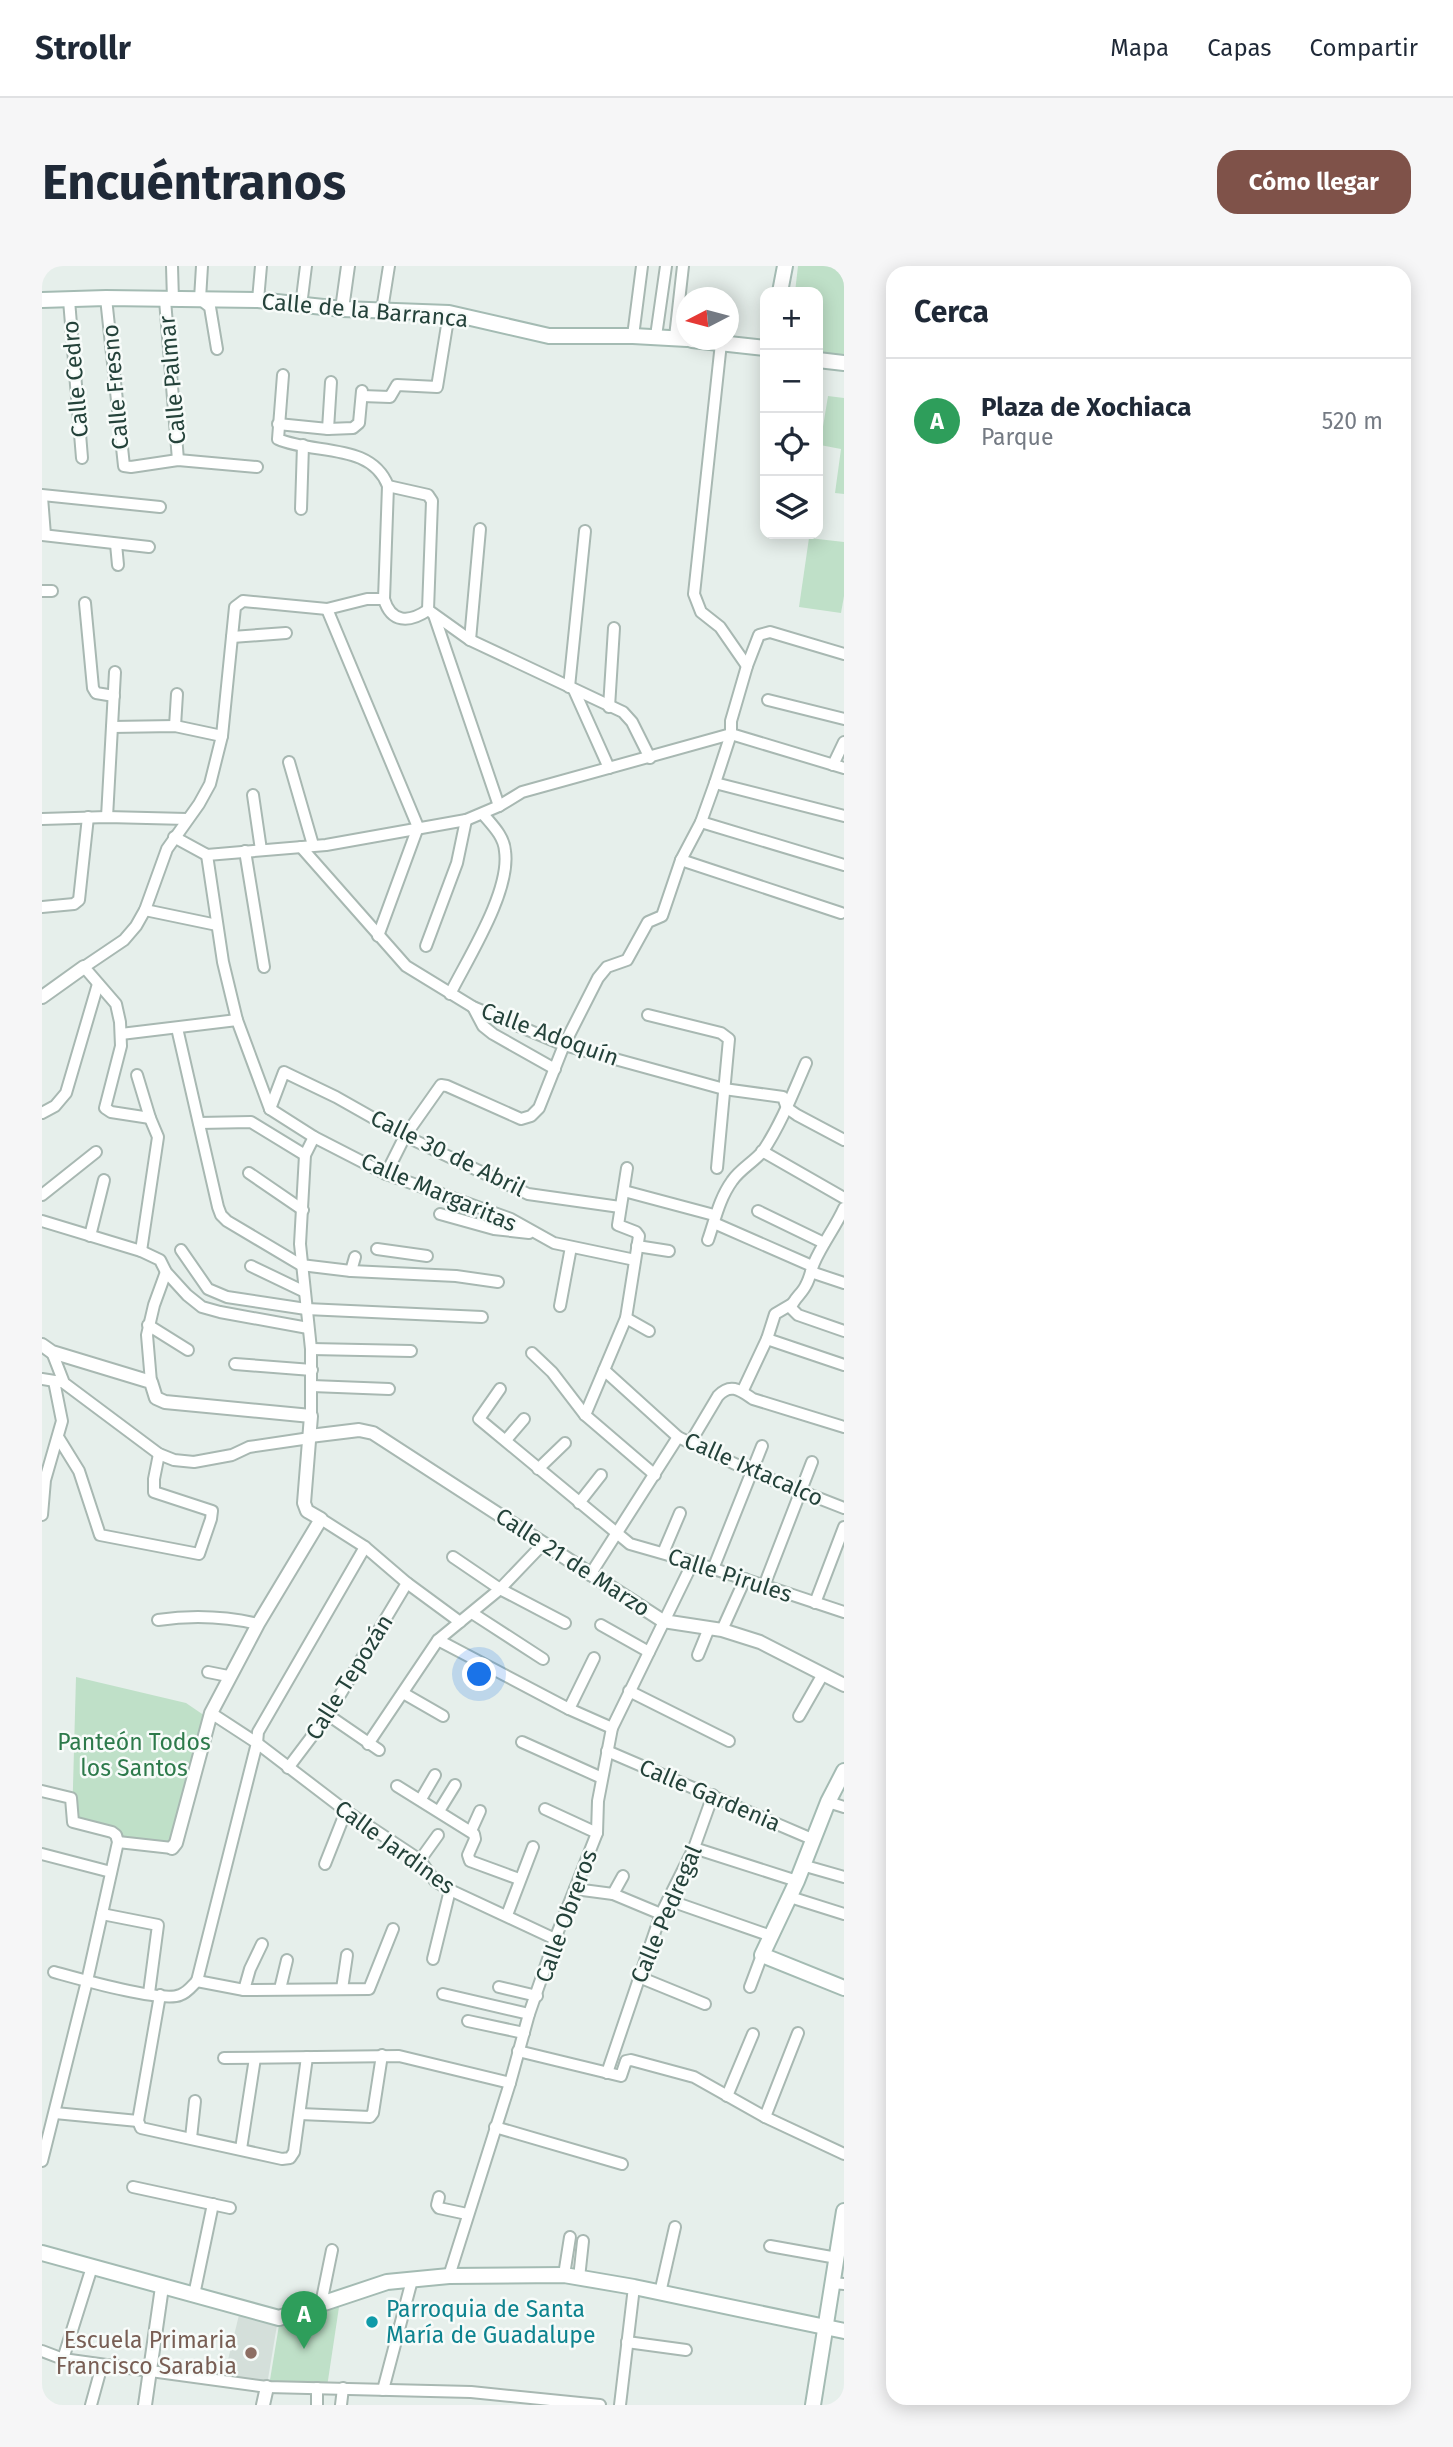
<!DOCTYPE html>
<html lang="es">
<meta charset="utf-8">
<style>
:root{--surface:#fff;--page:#f6f6f7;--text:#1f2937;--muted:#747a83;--line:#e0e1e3;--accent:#7f5249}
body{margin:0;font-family:"Fira Sans",sans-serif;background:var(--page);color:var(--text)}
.controls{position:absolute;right:21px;top:21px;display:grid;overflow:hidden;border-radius:14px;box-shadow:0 4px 18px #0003}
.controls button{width:63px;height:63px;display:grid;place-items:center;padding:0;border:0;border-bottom:2px solid var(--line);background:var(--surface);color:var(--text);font:35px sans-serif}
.compass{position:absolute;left:634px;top:21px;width:63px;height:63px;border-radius:50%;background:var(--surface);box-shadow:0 4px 18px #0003;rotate:264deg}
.you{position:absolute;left:438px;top:1409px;width:24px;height:24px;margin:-18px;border:5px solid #fff;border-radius:50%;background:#1a73e8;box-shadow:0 0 0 10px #1a73e833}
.badge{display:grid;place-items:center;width:46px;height:46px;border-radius:50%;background:var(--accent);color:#fff;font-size:23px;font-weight:700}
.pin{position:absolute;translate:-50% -58px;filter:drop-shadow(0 2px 4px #0008)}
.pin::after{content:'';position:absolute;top:37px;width:24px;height:21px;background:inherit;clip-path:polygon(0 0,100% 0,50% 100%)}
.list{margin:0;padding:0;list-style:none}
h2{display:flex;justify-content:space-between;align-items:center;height:91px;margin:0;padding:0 28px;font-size:30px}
h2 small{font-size:23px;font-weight:400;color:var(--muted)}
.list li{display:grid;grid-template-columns:46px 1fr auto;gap:21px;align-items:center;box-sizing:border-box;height:126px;padding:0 28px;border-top:2px solid var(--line)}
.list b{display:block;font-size:26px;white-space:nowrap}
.list p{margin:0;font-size:23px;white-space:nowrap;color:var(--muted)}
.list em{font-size:23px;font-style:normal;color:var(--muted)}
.icon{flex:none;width:38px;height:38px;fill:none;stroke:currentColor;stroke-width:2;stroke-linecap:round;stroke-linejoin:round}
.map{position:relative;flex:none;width:802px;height:2139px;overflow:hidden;border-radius:21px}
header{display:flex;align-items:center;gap:42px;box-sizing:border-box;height:98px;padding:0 35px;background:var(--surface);border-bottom:2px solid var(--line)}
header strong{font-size:33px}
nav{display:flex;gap:38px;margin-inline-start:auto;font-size:24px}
.intro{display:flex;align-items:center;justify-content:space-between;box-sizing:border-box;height:168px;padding:0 42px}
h1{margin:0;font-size:49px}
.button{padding:18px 32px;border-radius:21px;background:var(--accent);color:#fff;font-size:24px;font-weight:700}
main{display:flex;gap:42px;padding:0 42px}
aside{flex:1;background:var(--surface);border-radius:21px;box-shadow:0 4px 18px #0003}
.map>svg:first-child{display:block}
.built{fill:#d4dfda}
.green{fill:#bfe0c8}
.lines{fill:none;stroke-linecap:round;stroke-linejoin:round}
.minor-casing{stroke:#a8b8b2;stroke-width:14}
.tertiary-casing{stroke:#a8b8b2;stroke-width:16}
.secondary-casing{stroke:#a4bbb3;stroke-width:18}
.minor{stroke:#fff;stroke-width:10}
.tertiary{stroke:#fff;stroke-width:12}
.secondary{stroke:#fff;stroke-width:14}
.culture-dot{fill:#0f9aa8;stroke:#f7fbf9;stroke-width:2.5}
.education-dot{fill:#8d6e63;stroke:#f7fbf9;stroke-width:2.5}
.labels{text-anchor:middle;stroke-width:5;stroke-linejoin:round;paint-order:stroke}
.street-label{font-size:23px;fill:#24423a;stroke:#f7fbf9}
.park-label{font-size:23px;fill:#2d7a4b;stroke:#f7fbf9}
.culture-label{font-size:23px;fill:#0d838f;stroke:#f7fbf9;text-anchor:start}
.education-label{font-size:23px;fill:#785e54;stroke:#f7fbf9;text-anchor:end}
</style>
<header>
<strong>Strollr</strong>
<nav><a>Mapa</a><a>Capas</a><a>Compartir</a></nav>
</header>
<div class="intro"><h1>Encuéntranos</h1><a class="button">Cómo llegar</a></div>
<main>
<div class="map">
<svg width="802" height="2139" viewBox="0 0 802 2139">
<rect width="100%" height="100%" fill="#e6efeb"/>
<path class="built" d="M197 2049 235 2059 225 2119 181 2114Z"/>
<g class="green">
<path d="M756 0H802V92L776 87V26H753Z"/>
<path d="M786 130 802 132V228L793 227 799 183 778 179Z"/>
<path d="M767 272 802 276V330L799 347 757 341Z"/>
<path d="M34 1411 144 1437 166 1452 130 1582 68 1571 30 1557Z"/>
<path d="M297 2041 285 2121 227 2120 237 2059Z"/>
</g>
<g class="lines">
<defs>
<g id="minor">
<path d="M130 0 131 34"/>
<path d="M160 0 158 33 168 41 175 83"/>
<path d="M64 32 82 200 89 201 136 194 215 201"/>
<path d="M27 34 40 192"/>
<path d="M123 34 136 194"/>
<path d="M216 34 219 0"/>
<path d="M259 40 264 0"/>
<path d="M340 44 347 0"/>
<path d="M591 70 600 0"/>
<path d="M614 70 624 0"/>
<path d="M633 71 641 0"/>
<path d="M679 77 652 328 659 346 678 361 705 400"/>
<path d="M241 109 236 173C272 189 329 176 346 220L342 333C349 357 367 357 386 344"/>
<path d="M320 130 348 131 355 119 395 121 407 47"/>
<path d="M236 158 286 163 311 162 317 157 320 125"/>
<path d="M286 163 289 116"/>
<path d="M346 220 386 229 390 235 386 344"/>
<path d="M0 229 118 241"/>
<path d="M0 231 3 269"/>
<path d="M259 243 261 179"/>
<path d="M0 269 107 281"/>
<path d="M74 278 76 299"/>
<path d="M0 325H10"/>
<path d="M43 337 51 422 54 427 72 430"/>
<path d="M285 343 376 561 336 670"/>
<path d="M386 344 428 374 581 446 590 456 608 492"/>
<path d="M392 349 457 540"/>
<path d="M190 371 244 367"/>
<path d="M428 374 438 263"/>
<path d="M527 421 543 265"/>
<path d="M532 424 567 502"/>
<path d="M726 434 802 453"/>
<path d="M567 441 572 362"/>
<path d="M133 460 135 428"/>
<path d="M70 461 133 460 180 470"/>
<path d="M689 468 802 502"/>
<path d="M247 496 271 579"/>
<path d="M791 499 802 476"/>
<path d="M673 517 802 550"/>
<path d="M211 529 219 584"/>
<path d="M65 551 73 406"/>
<path d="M0 553 65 551 145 553"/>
<path d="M659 556 802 599"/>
<path d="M132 571 165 589 284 579 424 554 457 540 480 526 689 468"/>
<path d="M259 581 364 700 431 741 522 779 682 823 741 831 745 842 755 849 802 874"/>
<path d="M203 585 222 701"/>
<path d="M165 589 181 696 195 754 228 843"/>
<path d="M639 594 799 647"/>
<path d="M0 641 32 638 37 634 46 551"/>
<path d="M103 644 175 659"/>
<path d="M384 680 415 597 424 554"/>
<path d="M408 728C426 692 469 625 463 585 462 570 450 559 441 548"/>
<path d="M431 741 441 760 451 768 513 803"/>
<path d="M606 749 679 767 687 773 675 902"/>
<path d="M135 762 176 941 179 949 185 955 259 999 309 1005 414 1010 456 1016"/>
<path d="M79 768 195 754"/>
<path d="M95 809 108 852 116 871 99 985"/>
<path d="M228 843 242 806 294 831 363 870 486 928 578 941"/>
<path d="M228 843 272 871 344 908 469 953 512 977 593 994"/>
<path d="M0 847 13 840 24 827 56 718"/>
<path d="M108 852 69 846 63 842 79 780 78 756 74 738 42 701 82 674 94 660 103 644 125 583 157 538 168 518 180 470 193 341 201 335 285 343 325 333H342"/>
<path d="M157 857 209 856 263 889"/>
<path d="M720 885 802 932"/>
<path d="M207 907 261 944"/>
<path d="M344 908 363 870 399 819 405 820 479 853 489 850 497 842 522 779 556 712 565 701 585 694 606 656 620 650 639 594 659 556 673 517 689 468V455L705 400 717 369 728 366 802 388"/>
<path d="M582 925 672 949"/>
<path d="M0 929 54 886"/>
<path d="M802 942C793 962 780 978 772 997 769 1004 768 1012 764 1019 760 1028 751 1033 749 1042L756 1049 802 1065"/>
<path d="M716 945 782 977"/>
<path d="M398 948 452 963 487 967"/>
<path d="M0 955 99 985 118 994 124 1006 145 1029 160 1041 178 1046 266 1062"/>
<path d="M672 957 770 1000"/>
<path d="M48 970 62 914"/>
<path d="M666 974C673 954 677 933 690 915 698 903 712 896 721 885 739 858 751 827 764 797"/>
<path d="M595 980 627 985"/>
<path d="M335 983 385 990"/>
<path d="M139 984 166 1023 185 1031 264 1043 440 1051"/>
<path d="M209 1000 261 1025"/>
<path d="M309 1005 313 991"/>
<path d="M769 1006 802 1017"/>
<path d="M518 1040 529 981"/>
<path d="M584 1052 607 1065"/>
<path d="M106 1059 146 1084"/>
<path d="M725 1073 802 1099"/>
<path d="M269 1083 369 1085"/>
<path d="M10 1086 22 1117 117 1188 132 1194 152 1196 190 1189 207 1181 268 1172"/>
<path d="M490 1087 510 1106 543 1149 613 1209"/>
<path d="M193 1098 270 1104"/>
<path d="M562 1104 636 1171 710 1206 802 1242"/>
<path d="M0 1113 19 1116"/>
<path d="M109 1116 105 1069 112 1039 124 1006"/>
<path d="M270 1120 347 1123"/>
<path d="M458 1123 437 1153 588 1278 651 1296 802 1346"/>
<path d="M701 1124 725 1073 733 1048 750 1038"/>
<path d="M543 1149 584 1052 597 970 594 966 576 959 585 902"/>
<path d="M269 1150V1083L258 978 263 889 272 871"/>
<path d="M16 1171 37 1205 58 1269 157 1288 169 1253 170 1245 112 1226V1213L117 1188"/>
<path d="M464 1174 482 1153"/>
<path d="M648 1177 676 1130C689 1116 699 1125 711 1133L802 1161"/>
<path d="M496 1203 523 1177"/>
<path d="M537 1237 559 1209"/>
<path d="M0 1249 3 1214 20 1155 12 1115"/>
<path d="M279 1253 323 1281 365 1317 418 1356"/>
<path d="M621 1287 638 1247"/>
<path d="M411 1291 458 1323 523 1357"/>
<path d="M671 1303 720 1180"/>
<path d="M548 1309 636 1171"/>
<path d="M722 1320 770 1196"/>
<path d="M773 1337 802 1261"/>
<path d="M430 1347 501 1393"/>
<path d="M116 1354C150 1349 182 1350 216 1358"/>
<path d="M559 1359 607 1386"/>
<path d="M680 1364 703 1313"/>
<path d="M396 1374 527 1443 570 1462"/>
<path d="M656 1389 667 1362"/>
<path d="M166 1406 186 1410"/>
<path d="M587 1425 687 1475"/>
<path d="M361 1427 401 1450"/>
<path d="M527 1443 552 1392"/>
<path d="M169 1447 215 1477 304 1545 378 1594 393 1615 408 1624 513 1673"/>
<path d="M286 1449 337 1484"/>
<path d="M757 1450 781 1408"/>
<path d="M480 1476 560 1512"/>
<path d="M326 1478 396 1374 458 1323 502 1277"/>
<path d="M565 1485 770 1573"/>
<path d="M246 1502 286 1449 365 1317"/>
<path d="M355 1520 432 1568 433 1573 426 1589 428 1595 477 1613"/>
<path d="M0 1525 29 1532 31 1556 70 1566 74 1569 76 1576 45 1715 0 1895"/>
<path d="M379 1533 393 1509"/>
<path d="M786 1536 802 1541"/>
<path d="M503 1543 555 1567"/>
<path d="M397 1545 413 1519"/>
<path d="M429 1565 438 1545"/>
<path d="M76 1576 130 1582"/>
<path d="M652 1582 755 1615"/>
<path d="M0 1588 69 1606"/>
<path d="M378 1594 396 1569"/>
<path d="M283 1598 304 1545"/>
<path d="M760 1599 802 1611"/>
<path d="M533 1623 571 1628 619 1648"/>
<path d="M571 1628 581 1610"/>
<path d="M748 1631 802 1648"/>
<path d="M626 1634 729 1670"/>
<path d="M60 1648 116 1659 107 1727"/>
<path d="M465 1649 491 1581"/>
<path d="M391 1693 408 1624"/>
<path d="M12 1706C34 1712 120 1737 138 1729 145 1727 150 1720 155 1715"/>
<path d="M597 1711 663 1738"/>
<path d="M155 1715 215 1477 216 1466 323 1281"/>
<path d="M155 1715 202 1724 327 1723 351 1663"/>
<path d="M457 1721 495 1730"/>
<path d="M708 1721 720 1689"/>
<path d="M238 1723 245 1694"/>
<path d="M300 1723 305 1689"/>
<path d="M202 1724 208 1703 220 1678"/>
<path d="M401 1728 487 1748"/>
<path d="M118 1729 96 1855 99 1862 240 1893 248 1892 252 1886 265 1791"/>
<path d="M426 1755 482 1767"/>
<path d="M476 1785 579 1810 584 1795 589 1794 652 1811 723 1851 802 1888"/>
<path d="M182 1792 357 1790 468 1817"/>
<path d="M565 1807 619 1648 652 1582 671 1529"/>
<path d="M685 1830 711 1768"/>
<path d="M13 1847 96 1855"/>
<path d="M258 1848 328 1851 331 1847 340 1789"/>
<path d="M723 1851 756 1767"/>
<path d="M453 1861 580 1898"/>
<path d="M149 1872 153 1835"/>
<path d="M199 1883 213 1792"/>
<path d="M91 1921 188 1942"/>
<path d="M397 1931 395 1939 397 1942 425 1948"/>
<path d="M728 1980 795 1992"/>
<path d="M522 2009 528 1971"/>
<path d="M407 2010 468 1817 487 1748 513 1673 555 1567 556 1535 570 1462 651 1296"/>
<path d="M537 2012 541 1975"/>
<path d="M791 2017 802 2018"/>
<path d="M618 2027 633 1961"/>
<path d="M152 2029 171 1938"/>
<path d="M279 2038 290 1984"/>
<path d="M585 2076 644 2084"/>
<path d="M0 2085 21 2093 225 2121 429 2126 558 2139"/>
<path d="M21 2093 50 2001"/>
<path d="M341 2124 370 2014"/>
<path d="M49 2139 60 2099"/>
<path d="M275 2139V2122"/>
<path d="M299 2139 301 2122"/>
<path d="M578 2139 592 2021"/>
</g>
<g id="tertiary">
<path d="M300 43 306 0"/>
<path d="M0 731 42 701"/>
<path d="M0 1079 10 1086 109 1116 114 1132 123 1136 269 1150 262 1237 265 1245 279 1253 216 1358 169 1447 134 1577 130 1582"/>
<path d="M268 1170 317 1164 331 1167 621 1355 680 1364 718 1376 802 1419"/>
<path d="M103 2139 120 2021"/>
<path d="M221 2139 225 2121"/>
</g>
<g id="secondary">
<path d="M738 26 743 0"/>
<path d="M0 34 64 32 216 34 300 43 407 47 507 70H591L645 73"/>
<path d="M650 74 723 82"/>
<path d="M776 94 802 97"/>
<path d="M802 1505 786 1536 755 1615 720 1689 802 1722"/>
<path d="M0 1987 237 2052 345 2016 407 2010 522 2009 592 2021 802 2065"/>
<path d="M771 2139 802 1945"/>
</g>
</defs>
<use href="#minor" class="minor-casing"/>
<use href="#tertiary" class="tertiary-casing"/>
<use href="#secondary" class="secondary-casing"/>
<use href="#minor" class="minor"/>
<use href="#tertiary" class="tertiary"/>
<use href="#secondary" class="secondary"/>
</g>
<circle class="culture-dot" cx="330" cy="2056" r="7"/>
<circle class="education-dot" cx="209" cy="2087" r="7"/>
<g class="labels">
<g class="street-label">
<text transform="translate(323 44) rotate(5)" y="8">Calle de la Barranca</text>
<text transform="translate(33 113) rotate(-95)" y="8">Calle Cedro</text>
<text transform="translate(130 114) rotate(-95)" y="8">Calle Palmar</text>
<text transform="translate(73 121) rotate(-95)" y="8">Calle Fresno</text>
<text transform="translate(508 768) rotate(20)" y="8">Calle Adoquín</text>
<text transform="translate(406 887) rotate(26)" y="8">Calle 30 de Abril</text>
<text transform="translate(397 926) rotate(23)" y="8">Calle Margaritas</text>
<text transform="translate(712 1203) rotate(24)" y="8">Calle Ixtacalco</text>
<text transform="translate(531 1296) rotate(33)" y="8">Calle 21 de Marzo</text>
<text transform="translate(688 1309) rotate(18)" y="8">Calle Pirules</text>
<text transform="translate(307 1411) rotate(-58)" y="8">Calle Tepozán</text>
<text transform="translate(668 1529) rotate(23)" y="8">Calle Gardenia</text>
<text transform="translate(353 1581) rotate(36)" y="8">Calle Jardines</text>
<text transform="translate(624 1648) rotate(-67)" y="8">Calle Pedregal</text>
<text transform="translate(524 1650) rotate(-70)" y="8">Calle Obreros</text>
</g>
<g class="park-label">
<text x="92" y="1484">Panteón Todos<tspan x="92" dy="26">los Santos</tspan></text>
</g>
<g class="culture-label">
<text x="344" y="2051">Parroquia de Santa<tspan x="344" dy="26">María de Guadalupe</tspan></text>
</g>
<g class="education-label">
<text x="195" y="2082">Escuela Primaria<tspan x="195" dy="26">Francisco Sarabia</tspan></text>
</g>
</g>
</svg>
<div class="controls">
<button>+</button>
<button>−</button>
<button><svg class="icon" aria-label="locate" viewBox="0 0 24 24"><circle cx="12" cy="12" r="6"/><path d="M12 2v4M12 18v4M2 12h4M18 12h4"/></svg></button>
<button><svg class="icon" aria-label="layers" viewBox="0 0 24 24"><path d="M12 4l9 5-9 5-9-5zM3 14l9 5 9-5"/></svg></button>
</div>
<svg class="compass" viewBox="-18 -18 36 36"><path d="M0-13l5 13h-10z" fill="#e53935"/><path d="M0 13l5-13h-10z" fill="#747a83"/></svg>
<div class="you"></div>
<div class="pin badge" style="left:262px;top:2083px;background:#2e9e5b">A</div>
</div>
<aside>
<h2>Cerca<small></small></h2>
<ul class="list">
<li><span class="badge" style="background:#2e9e5b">A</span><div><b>Plaza de Xochiaca</b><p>Parque</p></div><em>520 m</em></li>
</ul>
</aside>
</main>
